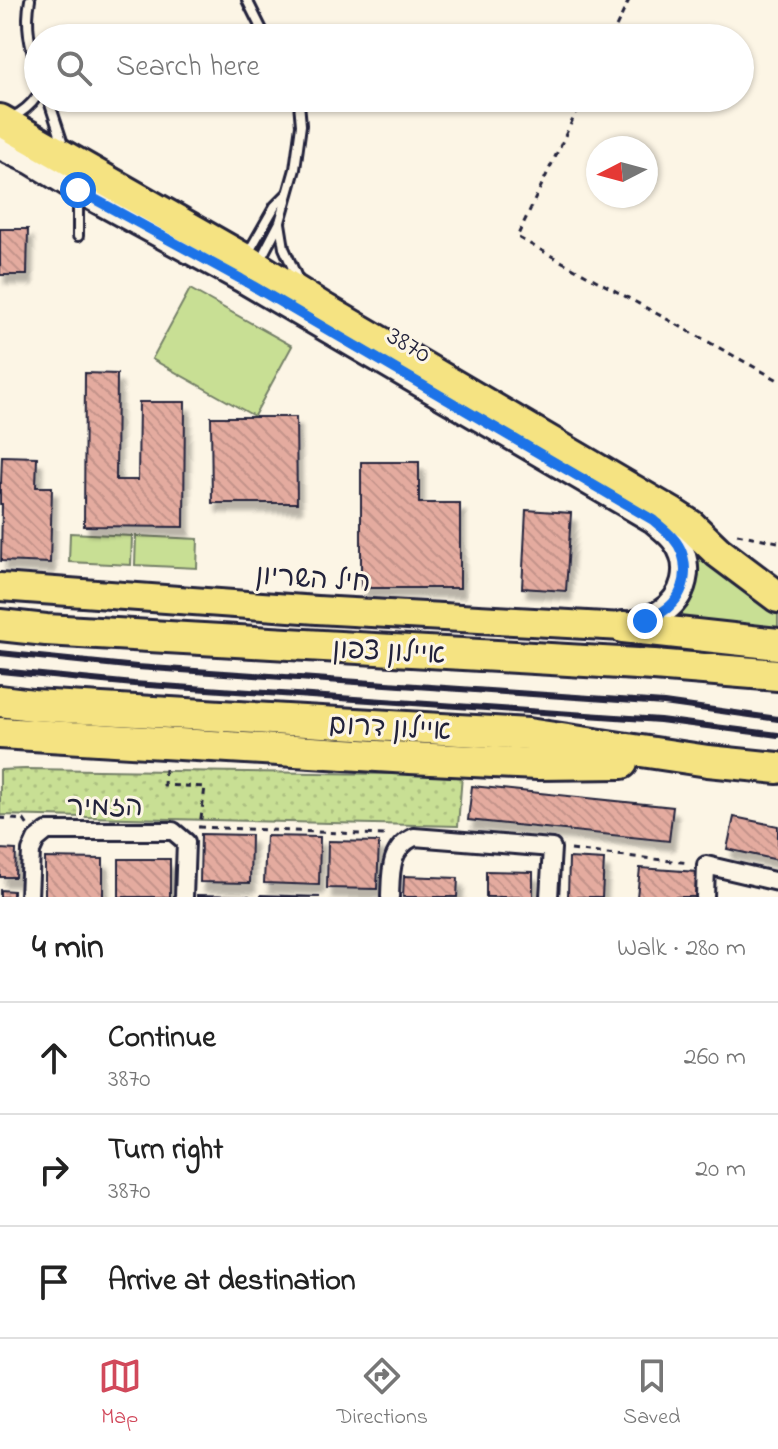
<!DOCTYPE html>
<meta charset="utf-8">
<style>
:root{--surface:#fff;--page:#f2f2f2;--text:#222;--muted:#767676;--line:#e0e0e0;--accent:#d1495b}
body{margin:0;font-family:"Indie Flower","Playpen Sans Hebrew",sans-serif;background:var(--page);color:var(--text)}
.compass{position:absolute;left:586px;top:136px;width:72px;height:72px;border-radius:50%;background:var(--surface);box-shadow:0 2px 6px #0004;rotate:264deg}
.stop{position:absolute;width:24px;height:24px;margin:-18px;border:6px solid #1a73e8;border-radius:50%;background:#fff}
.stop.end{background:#1a73e8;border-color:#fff;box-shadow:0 2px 8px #0008}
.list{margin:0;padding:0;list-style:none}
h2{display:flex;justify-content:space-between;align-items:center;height:104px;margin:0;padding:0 32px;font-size:34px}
h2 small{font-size:26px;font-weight:400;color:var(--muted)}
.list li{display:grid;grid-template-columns:52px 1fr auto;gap:24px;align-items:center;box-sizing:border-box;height:112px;padding:0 32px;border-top:2px solid var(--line)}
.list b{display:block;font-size:30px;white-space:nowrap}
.list p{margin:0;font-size:26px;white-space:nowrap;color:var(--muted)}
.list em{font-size:26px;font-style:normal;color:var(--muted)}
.icon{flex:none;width:44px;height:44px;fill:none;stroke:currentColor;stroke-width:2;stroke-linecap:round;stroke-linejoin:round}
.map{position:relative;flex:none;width:778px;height:897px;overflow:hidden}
.search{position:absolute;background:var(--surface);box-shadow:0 2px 6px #0004;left:24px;right:24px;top:24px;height:88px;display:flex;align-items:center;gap:20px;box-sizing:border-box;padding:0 28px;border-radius:44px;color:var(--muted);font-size:30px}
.sheet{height:440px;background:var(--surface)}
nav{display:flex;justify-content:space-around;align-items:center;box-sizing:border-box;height:112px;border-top:2px solid var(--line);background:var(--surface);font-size:22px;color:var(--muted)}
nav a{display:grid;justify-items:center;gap:4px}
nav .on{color:var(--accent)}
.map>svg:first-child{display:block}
.green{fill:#c8df94;stroke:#758068;stroke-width:2}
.park{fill:url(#park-dots);stroke:#758068;stroke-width:2}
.building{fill:url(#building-back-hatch);stroke:#22223b;stroke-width:2;filter:url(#shadow)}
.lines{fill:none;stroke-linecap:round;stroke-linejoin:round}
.lane-casing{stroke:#22223b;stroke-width:14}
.street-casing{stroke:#22223b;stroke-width:22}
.secondary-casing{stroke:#22223b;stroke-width:30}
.primary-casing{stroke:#22223b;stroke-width:32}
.highway-casing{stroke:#22223b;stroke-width:36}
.path{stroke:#22223b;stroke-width:3;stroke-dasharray:6 6;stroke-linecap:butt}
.lane{stroke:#fcf5e5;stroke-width:8}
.street{stroke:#fcf5e5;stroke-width:16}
.secondary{stroke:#fcf5e5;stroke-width:24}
.primary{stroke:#f5e382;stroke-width:26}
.highway{stroke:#f5e382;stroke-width:30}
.rail{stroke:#22223b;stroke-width:6}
.route{stroke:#1a73e8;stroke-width:10}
.labels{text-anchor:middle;stroke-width:6;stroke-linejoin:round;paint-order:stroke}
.street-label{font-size:28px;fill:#22223b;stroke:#fcf5e5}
</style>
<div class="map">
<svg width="778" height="897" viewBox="0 0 778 897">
<defs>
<pattern id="park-dots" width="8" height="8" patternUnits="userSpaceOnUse" patternTransform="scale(2)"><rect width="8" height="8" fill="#c8df94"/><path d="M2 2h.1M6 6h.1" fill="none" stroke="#acbf80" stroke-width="1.8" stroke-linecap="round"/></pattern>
<pattern id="building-back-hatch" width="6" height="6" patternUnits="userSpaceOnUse" patternTransform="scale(2)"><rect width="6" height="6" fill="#e4ab9f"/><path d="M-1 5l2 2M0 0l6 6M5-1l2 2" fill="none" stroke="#c3938a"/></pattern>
<filter id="shadow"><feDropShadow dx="5" dy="9" stdDeviation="2" flood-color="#0004"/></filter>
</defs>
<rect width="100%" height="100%" fill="#fcf5e5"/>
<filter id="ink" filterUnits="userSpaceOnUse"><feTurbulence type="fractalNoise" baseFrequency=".0125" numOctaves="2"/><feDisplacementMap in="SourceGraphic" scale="16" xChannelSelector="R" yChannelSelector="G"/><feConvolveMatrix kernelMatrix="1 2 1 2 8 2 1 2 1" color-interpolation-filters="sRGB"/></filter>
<g filter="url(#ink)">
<g class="green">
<path d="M190 289 292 346 254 416 152 359Z"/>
<path d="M70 533 132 536 131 565 69 562Z"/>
<path d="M136 536 198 539 197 568 135 565Z"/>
<path d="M691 552C722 570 754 587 778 614V630L663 622Z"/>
</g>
<path class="park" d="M25 769 462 775 458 826 0 815V770Z"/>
<g class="building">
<path d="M0 229H28L27 275H0Z"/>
<path d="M85 373 117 374 116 480H138L139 402H185L184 527 84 526Z"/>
<path d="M211 417H296L297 503H212Z"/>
<path d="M2 456 37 457 36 487H52L50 563 1 561 2 504H0V483H1Z"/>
<path d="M361 462H419V503H460V588H361Z"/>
<path d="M526 510 571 513 566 591 522 588Z"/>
<path d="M472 786 673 807 669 841 468 820Z"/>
<path d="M734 817 778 826V860L727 849Z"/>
<path d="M201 834 251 835 250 883 200 882Z"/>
<path d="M266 836 320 837 319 885 264 883Z"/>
<path d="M328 841 379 842 377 889 327 888Z"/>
<path d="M0 849 16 850 15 877H0Z"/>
<path d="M45 858 103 859V897H45Z"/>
<path d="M569 858 604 860 602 897H568Z"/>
<rect x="119" y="859" width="51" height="38"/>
<path d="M640 868 697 872 695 897H637Z"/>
<path d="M486 871 533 872V897H486Z"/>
<path d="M404 876 458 878 457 897H403Z"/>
<path d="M0 890 13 891V897H0Z"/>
<path d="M197 895 249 896V897H197Z"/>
<path d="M261 895 320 897H261Z"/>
</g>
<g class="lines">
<defs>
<g id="lane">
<path d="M30 0C25 25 30 47 38 71"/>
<path d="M247 0 266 38"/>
<path d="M48 98 64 147"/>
<path d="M12 117C24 112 31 105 38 95"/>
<path d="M280 223 284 248 299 282"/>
<path d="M78 236V195"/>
<path d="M247 255 275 206 287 194"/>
<path d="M259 262 280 222 295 169 301 125 299 103 296 98"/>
</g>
<g id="street">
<path d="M29 897 31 851 36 840 47 831H173L186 842 184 897"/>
<path d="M390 897C391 872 389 849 414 837L552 848 549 897"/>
<path d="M705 897 706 865 778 882"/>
</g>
<path id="secondary" d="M0 147 32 162 78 190 241 279 653 520C661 527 670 533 676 542 693 566 685 598 660 613 649 620 637 623 624 626"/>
<path id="primary" d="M0 587 317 610 623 627"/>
<g id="highway">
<path d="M0 120 244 259 324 309 673 514 690 525 718 552 778 597"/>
<path d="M0 625 46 630 654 665 778 675"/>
<path d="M623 627 778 644"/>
<path d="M0 701 33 705 528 734 708 761 778 768"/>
<path d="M0 733 410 758 538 764 622 763"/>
</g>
</defs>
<use href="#lane" class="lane-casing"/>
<use href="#street" class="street-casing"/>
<use href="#secondary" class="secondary-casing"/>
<use href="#primary" class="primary-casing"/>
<use href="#highway" class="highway-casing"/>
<g class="path">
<path d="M611 38 629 0"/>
<path d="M583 98 517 237 778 380"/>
<path d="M737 534 778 542"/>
<path d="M165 769 164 785 205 787 200 826"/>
<path d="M0 818 24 820 28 826"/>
<path d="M198 827 386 835"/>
<path d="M571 850 690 863"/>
</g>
<use href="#lane" class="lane"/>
<use href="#street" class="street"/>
<use href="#secondary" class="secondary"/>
<use href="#primary" class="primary"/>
<use href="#highway" class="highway"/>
<g class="rail">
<path d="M0 653 137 667 664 703 778 719"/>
<path d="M0 671 134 684 660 720 778 735"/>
</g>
</g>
</g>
<g class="lines" filter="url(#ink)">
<path class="route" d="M78 190 241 279 653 520C660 526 667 531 673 538 689 556 689 585 673 603 665 612 655 616 645 621"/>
</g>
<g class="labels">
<g class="street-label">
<text transform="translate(410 343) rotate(30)" y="10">3870</text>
<text transform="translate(313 577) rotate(4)" y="10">חיל השריון</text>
<text transform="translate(389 650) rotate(3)" y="10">איילון צפון</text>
<text transform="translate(390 726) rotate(3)" y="10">איילון דרום</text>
<text x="105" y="815">הזמיר</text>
</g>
</g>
</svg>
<svg class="compass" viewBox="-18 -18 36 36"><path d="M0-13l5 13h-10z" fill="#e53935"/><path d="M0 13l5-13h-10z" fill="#767676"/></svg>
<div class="stop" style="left:78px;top:190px"></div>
<div class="stop end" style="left:645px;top:621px"></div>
<div class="search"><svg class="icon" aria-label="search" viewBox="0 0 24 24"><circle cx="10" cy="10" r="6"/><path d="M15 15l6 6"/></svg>Search here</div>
</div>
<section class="sheet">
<h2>4 min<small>Walk · 280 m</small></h2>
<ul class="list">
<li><svg class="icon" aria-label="ahead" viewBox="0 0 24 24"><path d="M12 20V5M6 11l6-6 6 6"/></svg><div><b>Continue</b><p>3870</p></div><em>260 m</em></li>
<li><svg class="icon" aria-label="right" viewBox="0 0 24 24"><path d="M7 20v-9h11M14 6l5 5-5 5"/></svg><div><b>Turn right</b><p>3870</p></div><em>20 m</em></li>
<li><svg class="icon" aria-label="arrive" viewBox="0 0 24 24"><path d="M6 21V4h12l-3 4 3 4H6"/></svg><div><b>Arrive at destination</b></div></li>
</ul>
</section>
<nav>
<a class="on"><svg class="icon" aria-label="map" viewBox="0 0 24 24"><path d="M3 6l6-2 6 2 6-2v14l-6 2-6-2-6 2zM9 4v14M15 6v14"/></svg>Map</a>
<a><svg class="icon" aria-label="directions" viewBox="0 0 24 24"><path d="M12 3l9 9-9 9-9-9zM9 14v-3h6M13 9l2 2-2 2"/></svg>Directions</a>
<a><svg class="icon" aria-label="saved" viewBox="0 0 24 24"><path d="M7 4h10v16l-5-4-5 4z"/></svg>Saved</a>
</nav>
